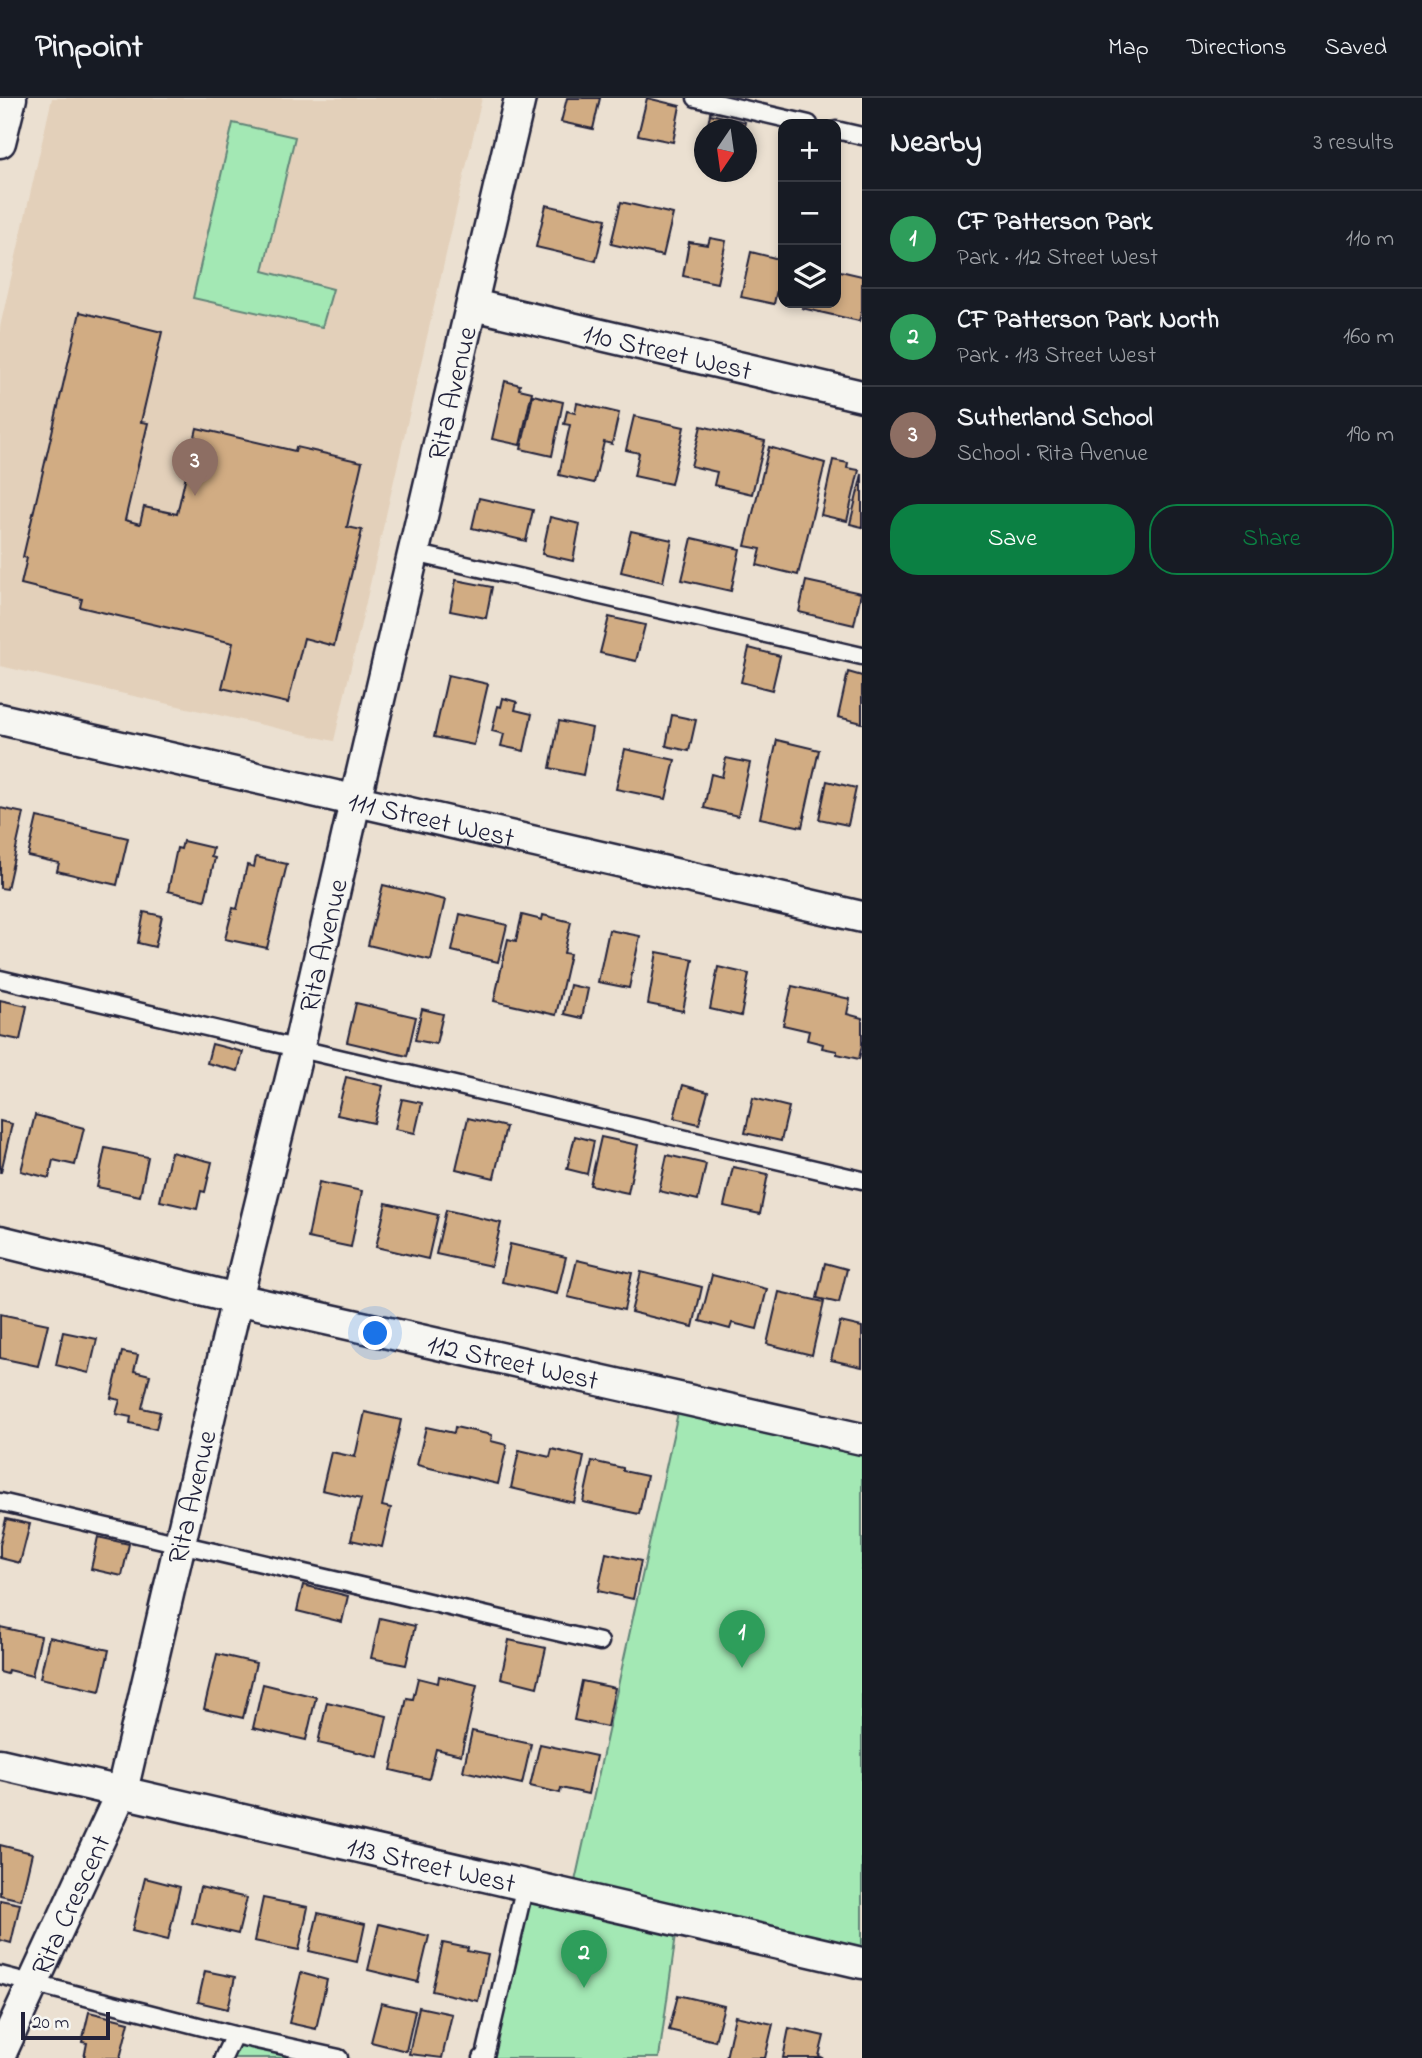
<!DOCTYPE html>
<meta charset="utf-8">
<style>
:root{--surface:#171b24;--page:#242831;--text:#f1f3f6;--muted:#9ea1a6;--line:#363941;--accent:#0b8043}
body{margin:0;font-family:"Indie Flower",sans-serif;background:var(--page);color:var(--text)}
.controls{position:absolute;right:21px;top:21px;display:grid;overflow:hidden;border-radius:14px;box-shadow:0 4px 10px #0003}
.controls button{width:63px;height:63px;display:grid;place-items:center;padding:0;border:0;border-bottom:2px solid var(--line);background:var(--surface);color:var(--text);font:35px sans-serif}
.compass{position:absolute;left:694px;top:21px;width:63px;height:63px;border-radius:50%;background:var(--surface);box-shadow:0 4px 10px #0003;rotate:193deg}
.scale{position:absolute;left:21px;bottom:18px;width:89px;box-sizing:border-box;padding-left:7px;border:4px solid #22223b;border-top:0;font-size:19px;line-height:24px;white-space:nowrap;color:#22223b;-webkit-text-stroke:5px #f6f6f2;paint-order:stroke}
.you{position:absolute;left:376px;top:1236px;width:24px;height:24px;margin:-18px;border:5px solid #fff;border-radius:50%;background:#1a73e8;box-shadow:0 0 0 10px #1a73e833}
.badge{display:grid;place-items:center;width:46px;height:46px;border-radius:50%;background:var(--accent);color:#fff;font-size:23px;font-weight:700}
.pin{position:absolute;translate:-50% -58px;filter:drop-shadow(0 2px 4px #0008)}
.pin::after{content:'';position:absolute;top:37px;width:24px;height:21px;background:inherit;clip-path:polygon(0 0,100% 0,50% 100%)}
.list{margin:0;padding:0;list-style:none}
h2{display:flex;justify-content:space-between;align-items:center;height:91px;margin:0;padding:0 28px;font-size:30px}
h2 small{font-size:23px;font-weight:400;color:var(--muted)}
.list li{display:grid;grid-template-columns:46px 1fr auto;gap:21px;align-items:center;box-sizing:border-box;height:98px;padding:0 28px;border-top:2px solid var(--line)}
.list b{display:block;font-size:26px;white-space:nowrap}
.list p{margin:0;font-size:23px;white-space:nowrap;color:var(--muted)}
.list em{font-size:23px;font-style:normal;color:var(--muted)}
.actions{display:flex;gap:14px;padding:21px 28px}
.actions a{flex:1;padding:16px 0;border:2px solid var(--accent);border-radius:28px;text-align:center;font-size:24px;color:var(--accent)}
.actions .main{background:var(--accent);color:#fff}
.icon{flex:none;width:38px;height:38px;fill:none;stroke:currentColor;stroke-width:2;stroke-linecap:round;stroke-linejoin:round}
.map{position:relative;flex:none;width:862px;height:1960px;overflow:hidden}
header{display:flex;align-items:center;gap:42px;box-sizing:border-box;height:98px;padding:0 35px;background:var(--surface);border-bottom:2px solid var(--line)}
header strong{font-size:33px}
nav{display:flex;gap:38px;margin-inline-start:auto;font-size:24px}
main{display:flex}
aside{flex:1;background:var(--surface)}
.map>svg:first-child{display:block}
.built{fill:#e3d0ba}
.green{fill:#a3e8b4;stroke:#628578;stroke-width:2}
.building{fill:#d1ac83;stroke:#22223b;stroke-width:2}
.lines{fill:none;stroke-linecap:round;stroke-linejoin:round}
.lane-casing{stroke:#22223b;stroke-width:21}
.street-casing{stroke:#22223b;stroke-width:35}
.lane{stroke:#f6f6f2;stroke-width:16}
.street{stroke:#f6f6f2;stroke-width:30}
.labels{text-anchor:middle;stroke-width:5;stroke-linejoin:round;paint-order:stroke}
.street-label{font-size:28px;fill:#22223b;stroke:#f6f6f2}
</style>
<header>
<strong>Pinpoint</strong>
<nav><a>Map</a><a>Directions</a><a>Saved</a></nav>
</header>
<main>
<div class="map">
<svg width="862" height="1960" viewBox="0 0 862 1960">
<rect width="100%" height="100%" fill="#ebe0d1"/>
<filter id="ink" filterUnits="userSpaceOnUse"><feTurbulence type="fractalNoise" baseFrequency=".0143" numOctaves="2"/><feDisplacementMap in="SourceGraphic" scale="14" xChannelSelector="R" yChannelSelector="G"/><feConvolveMatrix kernelMatrix="1 2 1 2 8 2 1 2 1" color-interpolation-filters="sRGB"/></filter>
<g filter="url(#ink)">
<path class="built" d="M52 0H482L334 643 0 568V229Z"/>
<g class="green">
<path d="M233 25 295 39 263 173 333 191 322 229 193 200Z"/>
<path d="M681 1301 862 1341V1865L678 1822 659 1960H482L525 1787 572 1797Z"/>
<path d="M234 1937 339 1960H223Z"/>
</g>
<g class="building">
<path d="M567 0H600L593 31 561 24Z"/>
<path d="M647 0 680 8 673 44 638 37Z"/>
<path d="M710 16 745 24 743 32H707Z"/>
<path d="M621 104 673 116 663 158 611 146Z"/>
<path d="M546 107 606 121 596 163 536 149Z"/>
<path d="M710 140 726 143 717 185 683 178 689 144 708 147Z"/>
<path d="M751 154 783 162 774 206 741 199Z"/>
<path d="M836 172 862 178V212L859 223 802 210 804 205H836Z"/>
<path d="M80 214 162 234 141 324 148 325 125 422 140 426 144 409 177 416 197 330 295 353 296 349 362 364 347 429 362 432 334 548 304 540 288 605 222 590 233 545 80 509 82 501 21 486 27 460 23 459Z"/>
<path d="M505 283 520 287 519 291 532 294 520 347 492 341Z"/>
<path d="M533 297 563 304 552 358 521 351Z"/>
<path d="M577 305 619 315 612 346 604 344 594 385 559 377 570 327 564 326 567 313 575 315Z"/>
<path d="M634 318 684 329 671 386 634 378 639 355 626 352Z"/>
<path d="M701 328 765 343 752 396 714 387 717 374 691 368Z"/>
<path d="M769 349 825 365 798 477 757 467 761 451 745 448Z"/>
<path d="M833 362 848 365 847 370 859 372 847 423 821 417Z"/>
<path d="M862 376V429L850 426Z"/>
<path d="M479 400 533 412 526 443 472 430Z"/>
<path d="M550 419 580 426 573 463 542 456Z"/>
<path d="M631 433 672 442 663 484 621 474Z"/>
<path d="M692 440 740 451 731 493 682 482Z"/>
<path d="M456 482 492 489 486 520 450 513Z"/>
<path d="M806 483 861 495 854 527 799 514Z"/>
<path d="M609 519 645 527 636 563 600 555Z"/>
<path d="M749 550 780 558 772 592 741 584Z"/>
<path d="M848 574 862 578V625L838 619Z"/>
<path d="M448 577 488 586 474 647 434 639Z"/>
<path d="M503 600 517 604 515 612 532 616 524 653 501 648 504 636 492 633 498 608 501 609Z"/>
<path d="M672 617 696 622 689 653 666 648Z"/>
<path d="M559 623 592 630 583 677 550 670Z"/>
<path d="M777 642 819 652 802 729 760 720Z"/>
<path d="M625 651 675 662 666 701 616 691Z"/>
<path d="M726 660 750 665 738 718 704 710 711 676 722 679Z"/>
<path d="M827 683 856 690 848 727 819 721Z"/>
<path d="M0 710 24 715 7 791 0 790Z"/>
<path d="M37 719 128 740 117 787 57 773 59 765 28 758Z"/>
<path d="M183 743 213 750 211 759 215 760 205 802 168 793 177 750 181 751Z"/>
<path d="M256 759 287 766 267 850 225 841 233 810 237 811 247 767 254 769Z"/>
<path d="M383 787 445 802 431 862 368 847Z"/>
<path d="M144 814 162 818 155 849 138 845Z"/>
<path d="M460 816 507 827 498 864 452 853Z"/>
<path d="M522 817 542 822 543 817 571 824 564 855 570 856 556 917 494 903 508 841 516 843Z"/>
<path d="M609 832 640 838 629 890 598 884Z"/>
<path d="M657 854 693 861 683 913 648 906Z"/>
<path d="M718 869 749 876 741 918 710 911Z"/>
<path d="M570 887 588 891 582 920 564 916Z"/>
<path d="M792 888 850 901 847 916 862 920V947L859 961 837 956V953L822 950 823 946 807 942 809 933 783 927Z"/>
<path d="M0 902 27 908 20 942 0 938Z"/>
<path d="M356 905 416 919 407 958 347 944Z"/>
<path d="M422 911 443 916 436 946 415 942Z"/>
<path d="M212 946 243 954 238 973 207 965Z"/>
<path d="M346 979 383 988 374 1025 337 1017Z"/>
<path d="M683 987 708 994 699 1026 674 1020Z"/>
<path d="M753 1000 789 1009 781 1043 745 1035Z"/>
<path d="M402 1001 422 1005 415 1035 395 1031Z"/>
<path d="M35 1017 84 1030 75 1067 53 1062 49 1080 21 1073Z"/>
<path d="M468 1020 506 1029 494 1080 456 1071Z"/>
<path d="M0 1023 12 1026 1 1074H0Z"/>
<path d="M575 1038 594 1043 587 1076 567 1071Z"/>
<path d="M601 1039 638 1047 628 1095 590 1087Z"/>
<path d="M105 1050 148 1059 140 1098 97 1089Z"/>
<path d="M171 1054 212 1064 205 1094 201 1093 197 1111 160 1103Z"/>
<path d="M667 1057 706 1066 698 1102 659 1093Z"/>
<path d="M733 1069 768 1076 760 1116 724 1108Z"/>
<path d="M319 1084 362 1093 351 1149 308 1140Z"/>
<path d="M386 1105 438 1117 428 1161 376 1149Z"/>
<path d="M446 1112 501 1125 491 1168 436 1156Z"/>
<path d="M510 1146 566 1159 557 1196 502 1184Z"/>
<path d="M577 1162 632 1175 624 1212 568 1199Z"/>
<path d="M825 1165 847 1171 839 1205 817 1200Z"/>
<path d="M641 1174 702 1189 693 1229 631 1214Z"/>
<path d="M712 1177 767 1191 757 1231 732 1225 730 1231 700 1223Z"/>
<path d="M779 1194 824 1204 812 1257 767 1246Z"/>
<path d="M0 1216 48 1226 38 1268 0 1260Z"/>
<path d="M840 1224 862 1229V1269L831 1262Z"/>
<path d="M63 1234 97 1241 89 1275 56 1267Z"/>
<path d="M122 1254 138 1257 134 1273 150 1277 142 1310 160 1314 156 1331 130 1325 131 1319 116 1316 120 1302 111 1300Z"/>
<path d="M365 1314 401 1322 382 1408 391 1410 382 1449 351 1442 361 1401 322 1392 331 1354 355 1359Z"/>
<path d="M426 1329 454 1335 455 1329 492 1337 491 1343 507 1347 498 1386 417 1367Z"/>
<path d="M552 1351 584 1359 574 1405 511 1390 519 1352 550 1359Z"/>
<path d="M592 1363 623 1370V1373L647 1378 639 1416 583 1404Z"/>
<path d="M6 1421 30 1426 20 1465 0 1460V1447Z"/>
<path d="M98 1439 129 1446 122 1478 91 1471Z"/>
<path d="M606 1455 641 1463 633 1501 598 1493Z"/>
<path d="M303 1487 348 1498 342 1524 297 1513Z"/>
<path d="M380 1520 415 1528 406 1567 371 1560Z"/>
<path d="M0 1529 41 1538 32 1578 8 1572 7 1576 0 1574Z"/>
<path d="M49 1539 109 1552 100 1593 40 1580Z"/>
<path d="M509 1542 546 1550 537 1589 501 1580Z"/>
<path d="M217 1556 256 1565 243 1620 204 1611Z"/>
<path d="M439 1578 477 1587 461 1657 436 1651 429 1681 391 1672 407 1600 413 1601 418 1580 438 1585Z"/>
<path d="M582 1583 615 1590 607 1629 574 1622Z"/>
<path d="M263 1586 316 1599 306 1642 253 1630Z"/>
<path d="M327 1604 387 1618 378 1659 318 1645Z"/>
<path d="M472 1633 531 1646 522 1686 463 1673Z"/>
<path d="M540 1646 596 1658 588 1696 561 1690 560 1695 530 1688Z"/>
<path d="M0 1747 32 1755 21 1802 0 1797Z"/>
<path d="M145 1780 180 1789 168 1842 132 1833Z"/>
<path d="M200 1789 247 1800 238 1836 192 1825Z"/>
<path d="M263 1800 308 1809 299 1852 254 1843Z"/>
<path d="M0 1802 20 1806 11 1845 0 1842Z"/>
<path d="M318 1815 365 1826 357 1864 309 1853Z"/>
<path d="M379 1826 429 1838 418 1884 368 1872Z"/>
<path d="M443 1845 468 1850 467 1853 488 1857 478 1903 432 1893Z"/>
<path d="M205 1873 235 1879 228 1911 198 1904Z"/>
<path d="M301 1875 327 1882 316 1931 289 1925Z"/>
<path d="M678 1897 724 1908 715 1943 669 1932Z"/>
<path d="M381 1905 415 1913 406 1953 371 1944Z"/>
<path d="M419 1909 452 1916 442 1960 409 1956Z"/>
<path d="M89 1914 129 1924 120 1960H84L87 1945 82 1944Z"/>
<path d="M735 1918 773 1926 765 1960H726Z"/>
<path d="M789 1930 824 1938 819 1958 823 1960H783Z"/>
</g>
<g class="lines">
<defs>
<g id="lane">
<path d="M696 0 809 26"/>
<path d="M836 32 862 38"/>
<path d="M414 455 862 558"/>
<path d="M0 881 862 1082"/>
<path d="M0 1404 600 1544"/>
<path d="M0 1877 234 1937 339 1960"/>
<path d="M223 1960 234 1937"/>
<path d="M482 1960 485 1958 525 1787"/>
</g>
<g id="street">
<path d="M0 44 11 0"/>
<path id="s1" d="M473 207 862 298"/>
<path id="s2" d="M0 621 862 819"/>
<path id="s3" d="M0 1143 237 1201 862 1341"/>
<path id="s4" d="M0 1666 862 1865"/>
<path id="s5" d="M0 1957 122 1693 237 1201 298 952 355 704 520 0"/>
</g>
</defs>
<use href="#lane" class="lane-casing"/>
<use href="#street" class="street-casing"/>
<use href="#lane" class="lane"/>
<use href="#street" class="street"/>
</g>
</g>
<g class="labels">
<g class="street-label">
<text dy="10" stroke="none"><textPath href="#s1" startOffset="200">110 Street West</textPath></text>
<text dy="10" stroke="none"><textPath href="#s5" startOffset="1727">Rita Avenue</textPath></text>
<text dy="10" stroke="none"><textPath href="#s2" startOffset="443">111 Street West</textPath></text>
<text dy="10" stroke="none"><textPath href="#s5" startOffset="1160">Rita Avenue</textPath></text>
<text dy="10" stroke="none"><textPath href="#s3" startOffset="527">112 Street West</textPath></text>
<text dy="10" stroke="none"><textPath href="#s5" startOffset="593">Rita Avenue</textPath></text>
<text dy="10" stroke="none"><textPath href="#s4" startOffset="443">113 Street West</textPath></text>
<text dy="10" stroke="none"><textPath href="#s5" startOffset="166">Rita Crescent</textPath></text>
</g>
</g>
</svg>
<div class="controls">
<button>+</button>
<button>−</button>
<button><svg class="icon" aria-label="layers" viewBox="0 0 24 24"><path d="M12 4l9 5-9 5-9-5zM3 14l9 5 9-5"/></svg></button>
</div>
<svg class="compass" viewBox="-18 -18 36 36"><path d="M0-13l5 13h-10z" fill="#e53935"/><path d="M0 13l5-13h-10z" fill="#9ea1a6"/></svg>
<div class="scale">20 m</div>
<div class="you"></div>
<div class="pin badge" style="left:742px;top:1570px;background:#2e9e5b">1</div>
<div class="pin badge" style="left:584px;top:1890px;background:#2e9e5b">2</div>
<div class="pin badge" style="left:195px;top:398px;background:#8d6e63">3</div>
</div>
<aside>
<h2>Nearby<small>3 results</small></h2>
<ul class="list">
<li><span class="badge" style="background:#2e9e5b">1</span><div><b>CF Patterson Park</b><p>Park · 112 Street West</p></div><em>110 m</em></li>
<li><span class="badge" style="background:#2e9e5b">2</span><div><b>CF Patterson Park North</b><p>Park · 113 Street West</p></div><em>160 m</em></li>
<li><span class="badge" style="background:#8d6e63">3</span><div><b>Sutherland School</b><p>School · Rita Avenue</p></div><em>190 m</em></li>
</ul>
<div class="actions"><a class="main">Save</a><a>Share</a></div>
</aside>
</main>
